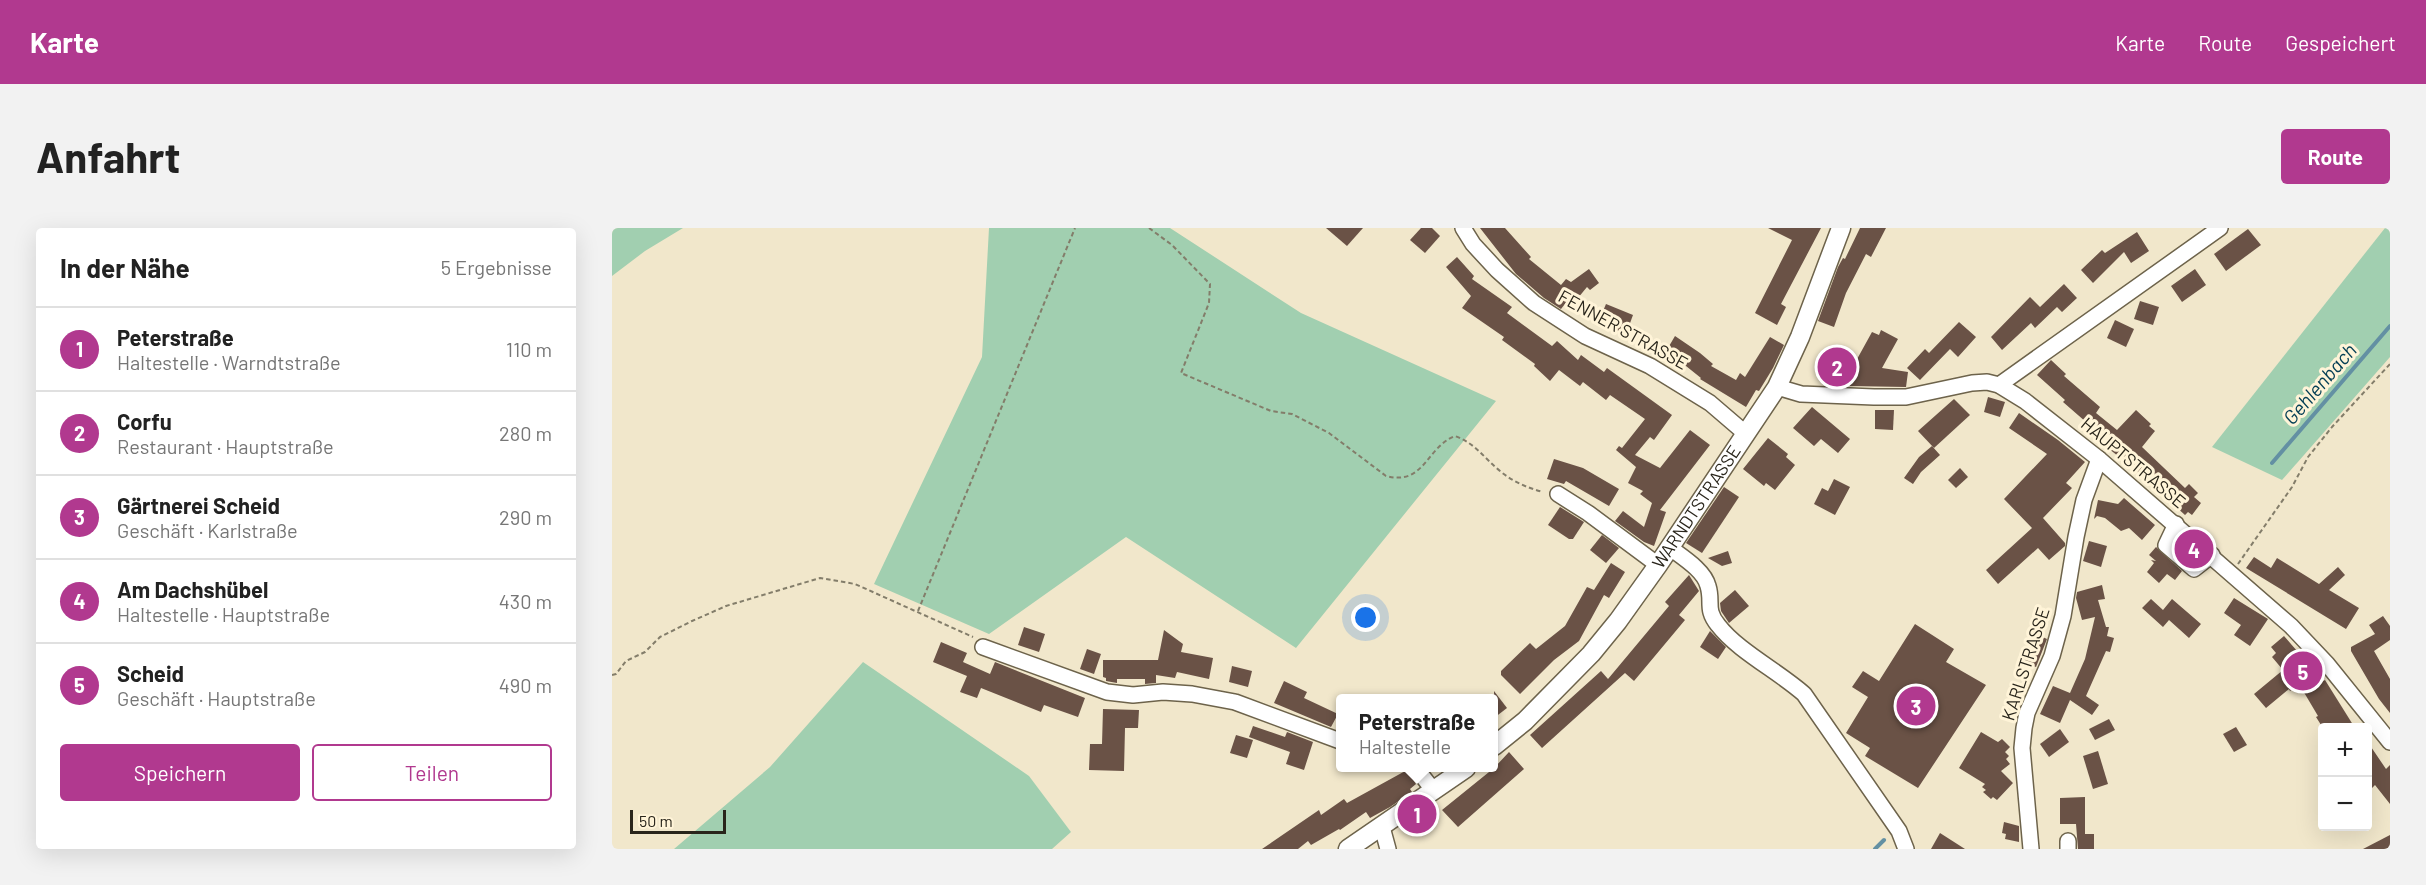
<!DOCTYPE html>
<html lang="de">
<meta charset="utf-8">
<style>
:root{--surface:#fff;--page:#f2f2f2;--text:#222;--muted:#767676;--line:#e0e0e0;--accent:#b1398f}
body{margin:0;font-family:Barlow,sans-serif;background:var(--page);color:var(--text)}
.controls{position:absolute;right:18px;bottom:18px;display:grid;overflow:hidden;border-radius:6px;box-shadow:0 6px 24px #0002}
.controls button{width:54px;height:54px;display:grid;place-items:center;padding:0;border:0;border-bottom:2px solid var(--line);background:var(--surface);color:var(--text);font:30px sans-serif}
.scale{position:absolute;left:18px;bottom:15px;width:96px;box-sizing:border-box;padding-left:6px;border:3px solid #29251b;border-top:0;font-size:16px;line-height:21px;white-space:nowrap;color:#29251b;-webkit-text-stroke:4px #fff4d8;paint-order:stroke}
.you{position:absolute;left:754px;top:390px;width:21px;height:21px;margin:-15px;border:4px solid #fff;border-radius:50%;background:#1a73e8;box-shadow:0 0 0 9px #1a73e833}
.badge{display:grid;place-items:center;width:39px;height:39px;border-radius:50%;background:var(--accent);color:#fff;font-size:20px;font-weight:700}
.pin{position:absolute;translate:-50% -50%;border:3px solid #fff;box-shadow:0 2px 6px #0006}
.popup{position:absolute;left:724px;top:466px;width:162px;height:78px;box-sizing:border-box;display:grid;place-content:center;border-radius:6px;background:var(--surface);filter:drop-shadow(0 2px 4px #0005);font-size:20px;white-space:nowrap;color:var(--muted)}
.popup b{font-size:22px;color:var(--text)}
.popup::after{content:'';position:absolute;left:50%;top:100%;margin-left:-12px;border:12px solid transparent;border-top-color:var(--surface)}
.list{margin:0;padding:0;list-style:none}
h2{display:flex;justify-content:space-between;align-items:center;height:78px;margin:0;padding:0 24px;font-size:26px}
h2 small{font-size:20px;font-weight:400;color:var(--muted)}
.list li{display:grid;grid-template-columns:39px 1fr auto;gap:18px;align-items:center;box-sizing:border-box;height:84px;padding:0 24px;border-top:2px solid var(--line)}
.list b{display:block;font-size:22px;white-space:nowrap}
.list p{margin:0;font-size:20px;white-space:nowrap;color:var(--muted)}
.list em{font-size:20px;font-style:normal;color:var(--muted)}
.actions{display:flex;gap:12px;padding:18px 24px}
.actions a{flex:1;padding:14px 0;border:2px solid var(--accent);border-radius:6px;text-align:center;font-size:21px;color:var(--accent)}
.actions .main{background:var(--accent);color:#fff}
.map{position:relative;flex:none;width:1778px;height:621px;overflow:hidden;border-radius:6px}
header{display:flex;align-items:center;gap:36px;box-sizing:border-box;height:84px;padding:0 30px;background:var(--accent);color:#fff}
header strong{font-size:28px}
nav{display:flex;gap:33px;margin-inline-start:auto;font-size:21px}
.intro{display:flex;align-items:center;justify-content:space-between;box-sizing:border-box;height:144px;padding:0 36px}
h1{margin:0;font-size:42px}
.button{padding:15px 27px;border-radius:6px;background:var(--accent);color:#fff;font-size:21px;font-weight:700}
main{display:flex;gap:36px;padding:0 36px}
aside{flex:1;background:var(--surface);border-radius:6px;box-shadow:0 6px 24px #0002}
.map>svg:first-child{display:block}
.green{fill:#a1cfb0}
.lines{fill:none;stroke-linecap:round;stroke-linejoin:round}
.stream{stroke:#6390a3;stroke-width:4}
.building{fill:#6a5246}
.minor-casing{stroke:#6d634b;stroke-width:18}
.major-casing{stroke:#6d634b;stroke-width:21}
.path{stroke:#837d6a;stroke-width:2;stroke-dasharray:4.5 3;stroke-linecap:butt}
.minor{stroke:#fff;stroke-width:15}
.major{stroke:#fff;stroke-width:18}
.labels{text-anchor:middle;stroke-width:6;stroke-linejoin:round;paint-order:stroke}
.street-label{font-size:18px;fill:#29251b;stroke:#fff4d8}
.water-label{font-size:20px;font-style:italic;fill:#064056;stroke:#fff4d8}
</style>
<header>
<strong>Karte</strong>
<nav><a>Karte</a><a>Route</a><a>Gespeichert</a></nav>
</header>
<div class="intro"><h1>Anfahrt</h1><a class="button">Route</a></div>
<main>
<aside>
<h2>In der Nähe<small>5 Ergebnisse</small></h2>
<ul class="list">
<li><span class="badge">1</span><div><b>Peterstraße</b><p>Haltestelle · Warndtstraße</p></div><em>110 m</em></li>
<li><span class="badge">2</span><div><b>Corfu</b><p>Restaurant · Hauptstraße</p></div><em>280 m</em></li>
<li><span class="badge">3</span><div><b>Gärtnerei Scheid</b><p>Geschäft · Karlstraße</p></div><em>290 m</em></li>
<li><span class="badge">4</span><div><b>Am Dachshübel</b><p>Haltestelle · Hauptstraße</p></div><em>430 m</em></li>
<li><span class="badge">5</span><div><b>Scheid</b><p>Geschäft · Hauptstraße</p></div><em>490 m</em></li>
</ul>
<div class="actions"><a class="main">Speichern</a><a>Teilen</a></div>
</aside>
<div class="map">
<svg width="1778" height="621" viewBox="0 0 1778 621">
<rect width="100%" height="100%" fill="#f1e7cb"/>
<g class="green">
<path d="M0 0H71L33 23 0 48Z"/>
<path d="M377 0H558L689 85 884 173 684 420 514 309 377 406 262 356 370 129Z"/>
<path d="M1773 0H1778V129L1670 252 1600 219Z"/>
<path d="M251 434 417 548 459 604 440 621H62L158 539Z"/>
</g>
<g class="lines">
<g class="stream">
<path d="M1660 235 1778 98"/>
<path d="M1263 621 1272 612"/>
</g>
</g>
<g class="building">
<path d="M714 0H751L735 18Z"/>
<path d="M809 0H820L828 8 813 25 798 12Z"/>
<path d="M868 0H893L919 29 917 31 949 57 954 51 959 54 977 41 987 55 978 62 975 59 961 76 956 72 949 81 932 70 904 46Z"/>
<path d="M1156 0H1209L1169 76 1174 79 1165 97 1143 85 1180 12Z"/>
<path d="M1248 0H1274L1259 29 1254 26 1234 65 1222 99 1206 93 1226 39 1231 30 1233 31Z"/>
<path d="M1636 1 1649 17 1614 43 1602 26Z"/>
<path d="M1525 4 1537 23 1519 35 1512 24 1481 55 1469 42 1490 22 1493 25Z"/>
<path d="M845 29 862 48 860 51 900 79 895 85 940 118 945 113 966 132 969 127 992 144 995 140 1060 187 1042 212 1038 209 1023 227 1048 240 1078 202 1098 217 1048 282 1054 284 1042 318 1032 314 1003 293 1011 283 1032 299 1040 275 1028 266 1031 263 1016 255 1024 239 1004 222 1007 218 1010 220 1033 191 998 167 994 172 971 154 968 158 947 142 938 153 922 138 923 136 890 112 892 109 850 80 859 68 834 39Z"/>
<path d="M1583 41 1594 57 1570 74 1559 58Z"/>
<path d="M1452 56 1465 70 1450 84 1445 79 1423 100 1419 95 1390 122 1379 109 1418 69 1428 79Z"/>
<path d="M1528 73 1547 79 1541 97 1522 91Z"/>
<path d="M994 76 1021 87 1014 106 986 95Z"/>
<path d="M1503 92 1522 101 1514 119 1495 110Z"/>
<path d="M1347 94 1364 109 1346 129 1338 121 1308 152 1295 140 1313 121 1317 125Z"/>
<path d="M1269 102 1286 111 1270 140 1296 144 1294 159 1236 158 1210 147 1221 123 1244 133 1260 104 1267 107Z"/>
<path d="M1063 108 1088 125 1101 136 1099 138 1124 152 1128 145 1133 149 1158 109 1172 117 1161 140 1147 163 1144 162 1134 179 1088 151 1089 150 1074 138 1053 125Z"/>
<path d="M1439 132 1454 146 1452 148 1488 179 1484 185 1505 202 1524 182 1539 196 1537 198 1543 203 1530 219 1573 260 1577 256 1586 265 1582 269 1589 275 1580 287 1576 284 1573 287 1520 239 1492 217 1494 214 1473 196 1474 194 1451 174 1453 172 1425 147Z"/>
<path d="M1376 169 1393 174 1388 189 1372 184Z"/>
<path d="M1342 171 1358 187 1322 220 1306 203Z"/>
<path d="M1200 179 1238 211 1226 225 1209 211 1202 218 1181 200Z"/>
<path d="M1263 182H1282L1281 202 1263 201Z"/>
<path d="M1407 185 1446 212 1473 234 1454 255 1460 260 1431 290 1453 315V318L1437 332 1426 320 1386 356 1374 342 1420 300 1392 271 1435 226 1397 200Z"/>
<path d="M1156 210 1176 226 1174 229 1183 237 1163 262 1154 255 1152 258 1131 241Z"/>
<path d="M1320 218 1328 227 1309 244 1301 256 1292 250 1307 229Z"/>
<path d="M942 231 971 240 1007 261 997 278 954 253 952 256 935 251Z"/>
<path d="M1348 240 1356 249 1344 260 1336 252Z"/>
<path d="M1222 251 1238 259 1223 287 1202 276 1210 260 1216 263Z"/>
<path d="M1112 259 1127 269 1090 325 1074 315Z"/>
<path d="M1512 270 1543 297 1530 312 1517 300 1509 303 1493 290 1485 288 1482 291 1486 272 1506 276Z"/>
<path d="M948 279 972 294 961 311H957L936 297Z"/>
<path d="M990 307 1007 320 994 335 978 322Z"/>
<path d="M1477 313 1495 318 1489 339 1471 333Z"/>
<path d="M1544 319 1570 343 1563 352 1555 346 1547 355 1535 344 1542 335 1539 332 1544 333 1537 327Z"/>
<path d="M1116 323 1120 335 1110 338 1096 330Z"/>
<path d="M1642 329 1659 340 1665 330 1707 356 1726 339 1733 347 1717 362 1747 380 1734 401 1634 340Z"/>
<path d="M999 335 1013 344 997 370 992 367 967 413 942 432 908 466 889 447V443L918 415 924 421 953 398 975 359 982 362Z"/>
<path d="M1077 347 1087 363 1067 387 1073 392 1022 453 1013 445 930 520 918 507 989 443 996 451 1057 378 1053 374Z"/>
<path d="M1490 357 1493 371 1486 372 1494 399H1497L1495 408 1502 410 1498 424 1494 423 1474 468 1487 477 1480 487 1458 472 1448 495 1428 486 1441 458 1458 465 1473 431 1483 389 1470 392 1464 370 1465 364Z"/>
<path d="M1123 362 1137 378 1117 395 1109 383 1108 375Z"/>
<path d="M1622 370 1656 391 1638 418 1622 407 1629 397 1612 385Z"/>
<path d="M1539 371 1551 382 1560 371 1589 396 1577 410 1557 392 1551 399 1530 380Z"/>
<path d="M1771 388 1778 398V412L1762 423 1778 451V485L1767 471 1739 423V419L1763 406 1757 397Z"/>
<path d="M1303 396 1342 421 1334 434 1374 457 1306 560 1253 528 1258 520 1234 505 1256 469 1240 459 1251 443 1267 453Z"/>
<path d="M412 399 433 406 427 424 406 417Z"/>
<path d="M552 402 571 416 569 424 601 430 597 451 565 444 563 450 544 447V455L533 456V451H505V455L494 453V450L491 449V432H546Z"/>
<path d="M1098 403 1114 419 1106 431 1088 419Z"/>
<path d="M1424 406 1435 411 1424 439 1408 433 1418 411 1421 412Z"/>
<path d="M1672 408 1711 453 1713 452 1743 500H1711L1704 489 1706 488 1687 456 1678 463 1677 461 1654 480 1642 466 1671 442 1660 429 1664 425 1659 419Z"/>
<path d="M329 414 355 425 351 434 378 446 383 434 473 470 466 489 432 477 429 484 369 460 365 470 348 464 355 448 321 434Z"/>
<path d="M475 421 489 426 482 446 468 441Z"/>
<path d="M620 438 640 443 636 459 617 454Z"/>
<path d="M672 453 695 464 692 470 726 486 719 499 662 475Z"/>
<path d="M882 463 895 480 882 490Z"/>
<path d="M491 481 527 482 526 500H513L512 543 477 542 478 516H490Z"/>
<path d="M1497 491 1503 502 1483 512 1477 501Z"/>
<path d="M641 498 673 509 675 504 701 514 692 542 674 536 678 524 637 509Z"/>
<path d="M1624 499 1635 517 1622 524 1611 506Z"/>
<path d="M1448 501 1457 514 1437 529 1428 516Z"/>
<path d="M1369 504 1386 514 1390 511 1398 519 1393 524 1397 528 1394 531 1398 536 1389 543 1401 555 1385 572 1381 569 1379 571 1371 564 1374 562 1370 559 1373 556 1347 540Z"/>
<path d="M624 507 641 512 635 530 618 525Z"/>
<path d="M1755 513 1774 541 1778 537V576L1763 557 1760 560 1755 555Z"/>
<path d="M1486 523 1496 556 1481 561 1471 528Z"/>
<path d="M897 524 912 541 846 599 830 582 882 540Z"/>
<path d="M795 542 804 556 798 561 800 564 778 579 758 590 754 584 728 602 727 601 699 617 696 613 686 621H650L707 582 709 587 732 571 735 575Z"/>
<path d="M1473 569V606H1482V621H1466L1464 596H1448V570Z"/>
<path d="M1392 594 1407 598V614L1393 611 1394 606 1390 605Z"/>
<path d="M1328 605 1353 621H1319Z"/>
<path d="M1778 607V621H1751Z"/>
</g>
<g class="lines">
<defs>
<g id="minor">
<path d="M851 0 861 16 885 42 922 75 973 108 1038 138 1098 175 1133 205"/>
<path d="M1387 157 1608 0"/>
<path d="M1165 159 1189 166 1262 169H1294L1360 155 1375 154 1387 157 1413 173 1487 231 1679 398 1715 436 1778 514"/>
<path d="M946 266 976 285 1046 337"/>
<path d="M1564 296 1554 317 1582 341 1600 327"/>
<path d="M1057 319C1070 329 1092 342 1096 358 1101 374 1093 381 1106 397 1126 423 1166 443 1192 466L1287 603 1294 621"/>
<path d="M371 419 495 464 521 467 551 464 580 466 623 474 728 513"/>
<path d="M804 540 822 563"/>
<path d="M770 599 776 621"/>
<path d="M1419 621 1410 520 1412 500 1415 485 1440 428 1451 388 1464 309 1472 272 1487 231"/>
<path d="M1456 621V613"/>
</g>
<g id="major">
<path id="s1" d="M882 518 913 493 979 426 1006 393 1046 337 1165 159 1188 109 1229 0"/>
<path d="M736 621 854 540"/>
</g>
</defs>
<use href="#minor" class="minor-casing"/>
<use href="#major" class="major-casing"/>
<g class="path">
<path d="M537 0 560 17 598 56 597 75 569 145 659 183 680 186 717 205 774 248C813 258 814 219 843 208 863 215 872 230 888 243 901 254 916 260 931 264"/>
<path d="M1626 336 1680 259 1696 229 1720 199 1778 136"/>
<path d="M306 383 463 0"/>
<path d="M0 447 4 446 14 433 33 424 48 409 80 393 114 378 208 350 243 356 361 409"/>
</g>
<use href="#minor" class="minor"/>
<use href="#major" class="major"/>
</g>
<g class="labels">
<g class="street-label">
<text transform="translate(1011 102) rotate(29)" y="6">FENNER STRASSE</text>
<text transform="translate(1521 235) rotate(40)" y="6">HAUPTSTRASSE</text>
<text dy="6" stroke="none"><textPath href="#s1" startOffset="315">WARNDTSTRASSE</textPath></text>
<text transform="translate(1414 436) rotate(-72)" y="6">KARLSTRASSE</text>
</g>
<g class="water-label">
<text transform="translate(1708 156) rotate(-49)" y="7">Gehlenbach</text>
</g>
</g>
</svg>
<div class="controls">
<button>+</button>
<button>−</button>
</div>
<div class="scale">50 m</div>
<div class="you"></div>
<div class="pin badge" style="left:805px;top:586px">1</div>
<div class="popup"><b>Peterstraße</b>Haltestelle</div>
<div class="pin badge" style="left:1225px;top:139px">2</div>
<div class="pin badge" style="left:1304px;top:478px">3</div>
<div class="pin badge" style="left:1582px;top:321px">4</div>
<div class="pin badge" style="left:1691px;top:443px">5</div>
</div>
</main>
